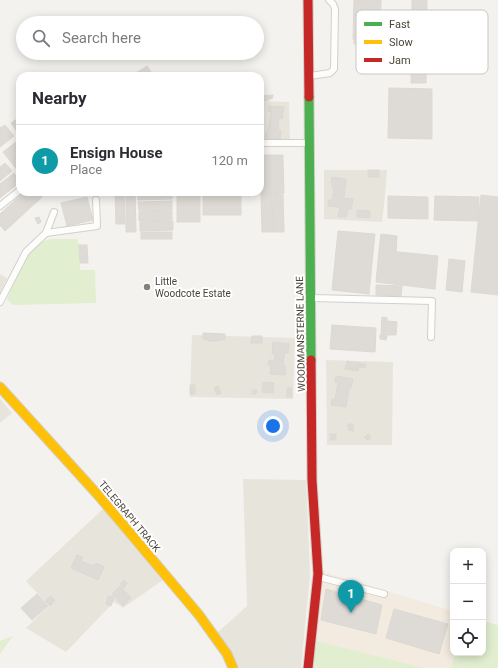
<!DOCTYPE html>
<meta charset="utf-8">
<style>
:root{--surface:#fff;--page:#f7f7f7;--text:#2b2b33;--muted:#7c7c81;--line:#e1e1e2;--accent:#7c3aed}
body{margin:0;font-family:Roboto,sans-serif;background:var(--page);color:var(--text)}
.controls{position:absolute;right:12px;bottom:12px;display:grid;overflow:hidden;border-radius:8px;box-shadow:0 2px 10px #0003}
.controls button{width:36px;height:36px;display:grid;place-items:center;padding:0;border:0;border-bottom:1px solid var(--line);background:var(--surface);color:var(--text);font:20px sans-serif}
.you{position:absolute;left:273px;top:426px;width:14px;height:14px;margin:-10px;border:3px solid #fff;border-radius:50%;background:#1a73e8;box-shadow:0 0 0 6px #1a73e833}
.badge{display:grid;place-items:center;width:26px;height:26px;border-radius:50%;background:var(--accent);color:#fff;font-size:13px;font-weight:700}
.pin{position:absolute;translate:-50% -33px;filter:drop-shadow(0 1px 2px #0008)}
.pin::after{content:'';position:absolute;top:21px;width:14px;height:12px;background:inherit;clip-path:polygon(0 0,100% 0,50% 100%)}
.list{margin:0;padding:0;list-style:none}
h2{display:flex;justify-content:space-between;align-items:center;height:52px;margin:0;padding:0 16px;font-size:17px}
h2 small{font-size:13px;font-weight:400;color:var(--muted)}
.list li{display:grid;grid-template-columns:26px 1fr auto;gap:12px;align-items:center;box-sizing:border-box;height:72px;padding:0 16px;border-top:1px solid var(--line)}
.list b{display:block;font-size:15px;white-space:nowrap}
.list p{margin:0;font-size:13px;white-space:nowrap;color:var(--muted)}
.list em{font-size:13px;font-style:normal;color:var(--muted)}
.icon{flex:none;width:22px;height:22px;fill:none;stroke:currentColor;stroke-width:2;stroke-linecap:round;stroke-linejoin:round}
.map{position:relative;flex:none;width:498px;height:668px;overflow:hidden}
.search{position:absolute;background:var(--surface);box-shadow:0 2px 10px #0003;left:16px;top:16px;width:248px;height:44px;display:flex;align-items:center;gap:10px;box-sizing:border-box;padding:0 14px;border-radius:22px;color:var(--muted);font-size:15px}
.panel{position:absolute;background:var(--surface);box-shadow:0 2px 10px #0003;left:16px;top:72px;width:248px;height:124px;border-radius:12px}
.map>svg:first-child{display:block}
.residential{fill:#e7e4dc}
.commercial{fill:#f3ebdf}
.green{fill:#e1eecf}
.building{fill:#dedbd6;stroke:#dcd9d4}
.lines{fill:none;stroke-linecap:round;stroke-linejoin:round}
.lane-casing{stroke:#d2d0cb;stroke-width:8}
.fast-casing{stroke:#d3cfc5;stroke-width:11}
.slow-casing{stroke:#d3cfc5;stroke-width:11}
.jam-casing{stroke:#d3cfc5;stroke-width:11}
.lane{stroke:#fdfdfc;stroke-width:6}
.fast{stroke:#4caf50;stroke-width:9}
.slow{stroke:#ffc107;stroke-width:9}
.jam{stroke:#c62828;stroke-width:9}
.poi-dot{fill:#868178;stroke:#fff;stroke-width:1.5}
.labels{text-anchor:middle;stroke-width:4;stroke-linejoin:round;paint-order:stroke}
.poi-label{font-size:10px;fill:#4b4439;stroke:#fff;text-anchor:start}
.street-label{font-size:10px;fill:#4b4439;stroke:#fff}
.key{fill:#fff;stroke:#c9c7c4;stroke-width:1}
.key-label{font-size:11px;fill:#4b4439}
</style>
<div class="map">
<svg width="498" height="668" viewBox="0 0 498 668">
<rect width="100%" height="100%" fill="#f4f2ee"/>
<g class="residential">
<path d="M260 101 289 102 290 141 260 140Z"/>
<path d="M324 170H387L385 196 382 222 324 219Z"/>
<path d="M0 274 7 278 0 293Z"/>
<path d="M192 335 295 338 293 399 190 397Z"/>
<path d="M326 360 393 362 392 445H327Z"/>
<path d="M0 399 12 413 0 423Z"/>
<path d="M243 479 306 480 310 574 301 668H238L218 632 247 606Z"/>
<path d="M103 509 163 580 123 608 114 602 66 652 26 628 49 606 26 581Z"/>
</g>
<path class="commercial" d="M324 572 453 611V653H455L451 668H425L316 641Z"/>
<g class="green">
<path d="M50 239H77L79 245 80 270H95L96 303 13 305 7 299C14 283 26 251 41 242 44 241 47 240 50 239Z"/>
<path d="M483 621 498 625V668H451L455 653H483Z"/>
<path d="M13 636 0 654V641Z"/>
<path d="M316 641 425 668H311Z"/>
</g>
<g class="building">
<path d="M354 0H381L380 39H362V44H354V39H353Z"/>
<path d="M412 0H427V21L412 20Z"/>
<path d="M412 25H427L426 83H411Z"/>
<path d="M147 66 154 76H134L133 75Z"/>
<path d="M389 88 432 89V139L388 138Z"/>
<path d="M273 95V98L269 99V100L261 101 260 96Z"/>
<path d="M269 106 284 107 282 119 279 118 278 130H281L280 139 265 138 266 132H268L271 112 268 111Z"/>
<path d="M20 117V132L18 133 11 123Z"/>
<path d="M5 125 14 136 0 147V128Z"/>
<path d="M20 139V173L3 152Z"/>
<rect x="261" y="155" width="22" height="5"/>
<path d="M261 160H283L284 193 261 194Z"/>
<path d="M5 163 12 171 0 181V167Z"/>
<rect x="368" y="170" width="11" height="7"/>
<path d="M14 173 20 182 0 198V184Z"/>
<path d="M332 177 346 179 344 198 353 199 351 209H348L346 217H338L340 207 328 206V200H332L334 189H332V184L334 185 335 183H331Z"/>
<path d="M24 192H38L42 197 5 231 0 225V214Z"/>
<path d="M115 192H124L125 224H116Z"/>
<path d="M126 192H135L136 232H126Z"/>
<path d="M138 192H172V199L138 200Z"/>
<rect x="177" y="192" width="23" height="30"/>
<rect x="203" y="192" width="38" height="23"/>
<path d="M261 194H272L273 232H262Z"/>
<path d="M273 194H283L284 232H273Z"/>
<path d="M481 195 498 197V295L471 292Z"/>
<path d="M388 196 428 197V219L388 218Z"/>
<path d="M435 196 479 197 478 221 434 220Z"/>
<path d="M87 197 93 220 67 226 61 203Z"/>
<path d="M172 201V210L139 211 138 202Z"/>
<path d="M357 210 370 211V218L357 217Z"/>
<path d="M172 211V220L139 221V212Z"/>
<path d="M39 217 41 222 38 224 35 218Z"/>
<path d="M173 221V230L140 231V222Z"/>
<path d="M338 231 375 234 369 294 332 290Z"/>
<rect x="141" y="232" width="31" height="7"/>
<path d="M381 234 397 236 396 252 379 250Z"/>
<path d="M79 245H87L88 263H80Z"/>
<path d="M379 250 438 256 435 289 376 282Z"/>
<path d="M449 259 465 261 462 292 446 290Z"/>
<path d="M376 285 402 286 401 296 376 295Z"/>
<path d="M382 317 387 318V321L397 322 396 335H381Z"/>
<path d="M332 325 376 328 375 352 330 349Z"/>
<path d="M203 333 225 334V340H218V341H208V340L203 339Z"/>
<path d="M380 335 387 336 386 340 380 339Z"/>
<path d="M252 336H262V343H251Z"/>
<path d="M273 342 289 344 288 353H285L283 363V365H285V367L286 368 285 375 270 374 271 365H268L269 360 274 361 275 354H272Z"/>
<path d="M347 361 360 363 358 371 345 369Z"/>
<path d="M360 363 366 364 365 368 359 367Z"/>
<path d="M336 376 353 379 351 388H349L346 407 331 405 332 399H335L338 382H335Z"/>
<path d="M263 382 274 383 273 393 262 392Z"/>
<rect x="190" y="385" width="5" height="9"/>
<path d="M218 386 221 393 217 395 214 388Z"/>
<rect x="287" y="388" width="5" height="9"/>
<path d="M252 390H257L256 394H252Z"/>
<path d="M348 424H353V431L348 430Z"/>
<rect x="330" y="434" width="6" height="6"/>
<path d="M369 434 371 438 367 440 364 437Z"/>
<path d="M77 555 83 557 81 561 93 566 94 564H96V563L104 567 98 580 71 568Z"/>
<path d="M124 580 127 583 124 588 120 584Z"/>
<path d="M120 586 131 598 123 606 112 594Z"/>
<path d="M326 589 382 605 376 634 321 620Z"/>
<path d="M37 594 48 606 32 620 21 608Z"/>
<path d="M51 596 55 600 50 606 45 601Z"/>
<path d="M108 596 114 597 111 606 106 604Z"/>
<path d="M394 609 448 624 439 654 386 638Z"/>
</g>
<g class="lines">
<defs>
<g id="lane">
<path d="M310 76 330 73 334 69 335 9 333 4 329 0"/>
<path d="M260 143H308"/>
<path d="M0 206 20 190"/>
<path d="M46 233 54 212"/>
<path d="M312 298 432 301 431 337"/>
<path d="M0 302 26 252 46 233 97 226 96 200"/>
<path d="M319 577 384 594"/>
</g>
<path id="fast" d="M309 97 311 360"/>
<path id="slow" d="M0 387 98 495 199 615 227 654 233 668"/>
<g id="jam">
<path d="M308 0 309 97"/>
<path d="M308 668 318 574 312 480 311 360"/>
</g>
</defs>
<use href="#lane" class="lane-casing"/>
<use href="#fast" class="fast-casing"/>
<use href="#slow" class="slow-casing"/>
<use href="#jam" class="jam-casing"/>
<use href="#lane" class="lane"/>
<use href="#fast" class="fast"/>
<use href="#slow" class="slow"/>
<use href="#jam" class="jam"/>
</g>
<circle class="poi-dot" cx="147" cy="287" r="4"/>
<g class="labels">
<g class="poi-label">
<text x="155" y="285">Little<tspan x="155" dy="12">Woodcote Estate</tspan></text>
</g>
<g class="street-label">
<text transform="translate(300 334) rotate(-91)" y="4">WOODMANSTERNE LANE</text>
<text transform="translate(130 516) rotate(50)" y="4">TELEGRAPH TRACK</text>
</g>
</g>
<rect x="356" y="10" width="132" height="64" rx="6" class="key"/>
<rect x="364" y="22" width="18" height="4" fill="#4caf50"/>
<rect x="364" y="40" width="18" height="4" fill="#ffc107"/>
<rect x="364" y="58" width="18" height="4" fill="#c62828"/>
<g class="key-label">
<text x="389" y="28">Fast</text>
<text x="389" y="46">Slow</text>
<text x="389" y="64">Jam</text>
</g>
</svg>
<div class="controls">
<button>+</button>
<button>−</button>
<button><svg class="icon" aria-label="locate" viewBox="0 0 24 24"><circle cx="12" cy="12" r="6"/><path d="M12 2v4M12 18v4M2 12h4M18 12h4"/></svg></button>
</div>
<div class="you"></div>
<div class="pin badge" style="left:351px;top:613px;background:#0f9aa8">1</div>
<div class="search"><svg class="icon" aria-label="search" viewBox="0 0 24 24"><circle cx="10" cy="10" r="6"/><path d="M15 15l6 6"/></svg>Search here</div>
<section class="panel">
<h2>Nearby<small></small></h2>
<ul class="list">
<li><span class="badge" style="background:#0f9aa8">1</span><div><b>Ensign House</b><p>Place</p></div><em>120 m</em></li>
</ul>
</section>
</div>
